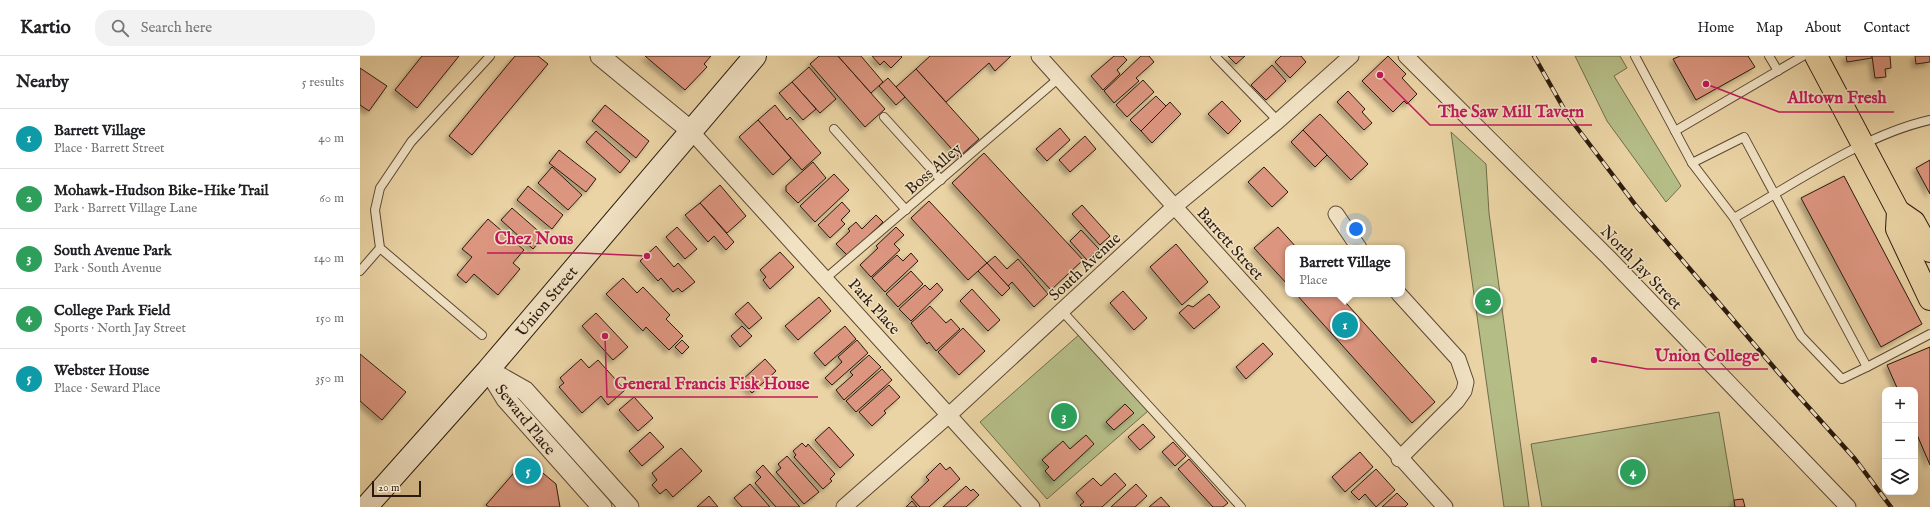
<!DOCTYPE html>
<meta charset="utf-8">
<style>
:root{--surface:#fff;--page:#f2f2f2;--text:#202124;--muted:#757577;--line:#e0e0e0;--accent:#8f2418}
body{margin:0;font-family:"IM FELL English",serif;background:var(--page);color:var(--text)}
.controls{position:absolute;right:12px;bottom:12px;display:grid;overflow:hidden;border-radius:8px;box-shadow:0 4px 16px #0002}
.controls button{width:36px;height:36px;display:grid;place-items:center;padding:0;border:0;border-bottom:1px solid var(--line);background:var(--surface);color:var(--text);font:20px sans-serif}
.scale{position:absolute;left:12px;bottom:10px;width:49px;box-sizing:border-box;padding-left:4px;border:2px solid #2b1a0d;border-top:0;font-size:11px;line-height:14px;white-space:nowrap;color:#2b1a0d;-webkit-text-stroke:3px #f1e2c4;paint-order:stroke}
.you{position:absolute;left:996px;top:173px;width:14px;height:14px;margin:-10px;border:3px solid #fff;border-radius:50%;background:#1a73e8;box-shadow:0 0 0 6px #1a73e833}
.badge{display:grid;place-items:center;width:26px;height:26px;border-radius:50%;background:var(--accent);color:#fff;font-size:13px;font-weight:700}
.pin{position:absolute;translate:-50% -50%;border:2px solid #fff;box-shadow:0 1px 4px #0006}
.popup{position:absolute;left:925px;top:189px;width:120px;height:52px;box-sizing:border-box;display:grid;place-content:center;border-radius:8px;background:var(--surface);filter:drop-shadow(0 1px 3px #0005);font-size:13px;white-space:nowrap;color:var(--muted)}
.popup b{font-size:15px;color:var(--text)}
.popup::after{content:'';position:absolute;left:50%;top:100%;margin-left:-8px;border:8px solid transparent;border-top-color:var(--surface)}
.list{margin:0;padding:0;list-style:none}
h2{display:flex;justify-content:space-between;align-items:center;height:52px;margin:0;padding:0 16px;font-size:17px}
h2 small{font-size:13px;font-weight:400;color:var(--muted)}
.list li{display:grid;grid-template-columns:26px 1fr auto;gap:12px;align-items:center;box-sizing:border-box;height:60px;padding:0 16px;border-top:1px solid var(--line)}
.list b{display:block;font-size:15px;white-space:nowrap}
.list p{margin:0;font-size:13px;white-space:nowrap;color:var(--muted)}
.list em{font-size:13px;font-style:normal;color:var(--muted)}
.icon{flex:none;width:22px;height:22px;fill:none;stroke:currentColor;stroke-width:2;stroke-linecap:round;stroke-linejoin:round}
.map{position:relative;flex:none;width:1570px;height:451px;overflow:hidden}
header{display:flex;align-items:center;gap:24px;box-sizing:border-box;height:56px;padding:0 20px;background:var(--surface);border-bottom:1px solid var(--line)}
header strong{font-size:19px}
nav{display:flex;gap:22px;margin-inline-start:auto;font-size:14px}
.search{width:280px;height:36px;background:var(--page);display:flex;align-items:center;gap:10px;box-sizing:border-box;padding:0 14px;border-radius:16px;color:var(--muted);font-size:15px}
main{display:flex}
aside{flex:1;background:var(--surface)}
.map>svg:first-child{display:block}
.green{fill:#b5bd87;stroke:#706c4a}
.building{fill:#dc957f;stroke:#2b1a0d;filter:url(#shadow)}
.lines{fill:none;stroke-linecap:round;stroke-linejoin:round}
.service-casing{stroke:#5b4833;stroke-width:10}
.minor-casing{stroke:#5b4833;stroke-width:17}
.tertiary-casing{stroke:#5b4833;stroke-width:21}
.secondary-casing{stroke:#2b1a0d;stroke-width:24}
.trunk-casing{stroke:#2b1a0d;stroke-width:24}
.service{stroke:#f1e2c4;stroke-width:8}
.minor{stroke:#f1e2c4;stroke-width:15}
.tertiary{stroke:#f1e2c4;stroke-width:19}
.secondary{stroke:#f1e2c4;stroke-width:22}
.trunk{stroke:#ead3a4;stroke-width:22}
.rail-casing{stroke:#2b1a0d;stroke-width:4.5}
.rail{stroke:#f1e2c4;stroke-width:3;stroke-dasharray:9;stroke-linecap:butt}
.labels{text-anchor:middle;stroke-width:3;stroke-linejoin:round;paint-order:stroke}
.street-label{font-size:16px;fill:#2b1a0d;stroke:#f1e2c4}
.leader{fill:none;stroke:#c2185b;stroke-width:1.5}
.callout-dot{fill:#c2185b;stroke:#f1e2c4;stroke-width:1.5}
.callout-label{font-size:17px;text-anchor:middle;font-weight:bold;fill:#c2185b;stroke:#f1e2c4;stroke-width:3;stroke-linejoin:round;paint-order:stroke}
</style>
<header>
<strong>Kartio</strong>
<div class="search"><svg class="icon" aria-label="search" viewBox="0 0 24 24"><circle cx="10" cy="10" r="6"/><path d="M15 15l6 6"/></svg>Search here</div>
<nav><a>Home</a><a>Map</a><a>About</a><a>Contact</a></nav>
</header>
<main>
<aside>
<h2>Nearby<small>5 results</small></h2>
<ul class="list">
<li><span class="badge" style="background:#0f9aa8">1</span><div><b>Barrett Village</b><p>Place · Barrett Street</p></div><em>40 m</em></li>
<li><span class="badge" style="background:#2e9e5b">2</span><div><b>Mohawk-Hudson Bike-Hike Trail</b><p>Park · Barrett Village Lane</p></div><em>60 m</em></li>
<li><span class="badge" style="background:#2e9e5b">3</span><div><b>South Avenue Park</b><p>Park · South Avenue</p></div><em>140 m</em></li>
<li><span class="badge" style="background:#2e9e5b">4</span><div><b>College Park Field</b><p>Sports · North Jay Street</p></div><em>150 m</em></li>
<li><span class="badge" style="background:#0f9aa8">5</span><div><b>Webster House</b><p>Place · Seward Place</p></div><em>350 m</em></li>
</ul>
</aside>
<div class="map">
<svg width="1570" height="451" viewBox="0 0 1570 451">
<defs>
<filter id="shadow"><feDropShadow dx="-3.5" dy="3.5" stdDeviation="2" flood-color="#0004"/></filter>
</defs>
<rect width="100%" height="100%" fill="#ead3a4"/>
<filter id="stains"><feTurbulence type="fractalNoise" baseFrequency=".005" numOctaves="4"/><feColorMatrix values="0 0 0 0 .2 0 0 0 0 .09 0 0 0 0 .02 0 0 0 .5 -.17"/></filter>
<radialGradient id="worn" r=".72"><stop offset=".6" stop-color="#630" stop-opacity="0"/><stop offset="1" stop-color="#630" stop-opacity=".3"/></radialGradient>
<g class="green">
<path d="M1215 0H1260L1267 12 1254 20 1321 130 1306 146 1247 65Z"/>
<path d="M1091 76 1126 108 1129 157 1169 451H1144Z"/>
<path d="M721 277 788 355 687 443 620 366Z"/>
<path d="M1359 356 1375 451H1182L1171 388Z"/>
</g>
<g class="building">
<path d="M62 0H99L57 52 35 34Z"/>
<path d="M155 0H178L188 8 112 99 89 80Z"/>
<path d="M285 0H351L344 8 347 11 325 34Z"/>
<path d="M459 0H478L525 53 505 71 450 8Z"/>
<path d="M478 0H501L523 26 511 37Z"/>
<path d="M512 0H541L542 1 531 12 524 5 520 9Z"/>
<path d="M570 0H651L635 15 629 7 586 46 556 13Z"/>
<path d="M754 0H763L767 4 757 14 760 18 743 34 731 20Z"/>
<path d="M781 0H789L794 6 776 22 779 25 754 47 744 35Z"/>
<path d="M868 0H885L876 8Z"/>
<path d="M921 0H941L946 6 930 22 915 6Z"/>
<path d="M1028 0 1046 18 1042 22 1057 38 1047 48 1044 45 1033 56 1002 25Z"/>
<path d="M1320 0H1388L1395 11 1336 44 1313 3Z"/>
<path d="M1486 0H1512V2L1487 6Z"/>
<path d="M1512 0H1530L1531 12 1525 13 1526 21 1515 22Z"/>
<path d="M1555 0H1570V6L1556 8Z"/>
<path d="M912 9 926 25 906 44 891 29Z"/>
<path d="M449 11 476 43 460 57 432 26Z"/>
<path d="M0 12 27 30 9 55 0 49Z"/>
<path d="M556 13 619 83 599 101 536 31Z"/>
<path d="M528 22 545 41 536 49 519 30Z"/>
<path d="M783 24 794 36 767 61 756 49Z"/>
<path d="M432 26 456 53 443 64 419 37Z"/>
<path d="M988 35 1005 53 1002 56 1012 67 1004 74 977 46Z"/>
<path d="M796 40 806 50 781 75 770 64Z"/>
<path d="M862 45 881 65 868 78 848 58Z"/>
<path d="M810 46 821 58 792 87 781 75Z"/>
<path d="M245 49 289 85 276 102 232 65Z"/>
<path d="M415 49 427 64 430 61 461 97 442 114 398 64Z"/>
<path d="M960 58 1008 108 991 124 943 74Z"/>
<path d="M398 64 431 102 413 119 379 81Z"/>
<path d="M700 72 710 84 687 105 676 93Z"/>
<path d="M943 74 967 99 955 111 931 86Z"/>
<path d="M236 75 270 105 260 117 226 86Z"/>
<path d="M725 80 736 93 710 116 699 104Z"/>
<path d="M199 94 236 123 226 136 189 107Z"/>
<path d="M624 97 723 204 691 234 592 127Z"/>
<path d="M1570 104V138L1556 112Z"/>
<path d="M453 106 466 122 438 147 426 135V130Z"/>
<path d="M192 111 222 139 208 154 178 127Z"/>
<path d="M904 111 928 136 912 151 888 126Z"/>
<path d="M474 118 489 134 455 166 440 150Z"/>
<path d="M1484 120 1562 268 1521 291 1441 142Z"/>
<path d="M360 129 386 160 367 177 340 147Z"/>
<path d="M168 130 203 159 192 173 157 144Z"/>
<path d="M569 145 627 207 608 224 551 162Z"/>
<path d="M482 146 490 155 481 164 485 168 470 182 458 169Z"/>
<path d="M340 147 374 186 366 194 354 180 348 186 325 159Z"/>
<path d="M722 149 750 180 740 189 712 158Z"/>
<path d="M152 152 184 180 173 193 141 164Z"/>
<path d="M516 159 523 166 488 200 476 188 490 175 488 173 496 166 502 173Z"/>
<path d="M128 163 164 194 153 207 160 213 138 239 114 218 106 227 97 219 112 201 102 193Z"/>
<path d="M317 171 337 193 325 203 306 181Z"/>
<path d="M536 171 544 179 534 188 540 194 511 221 500 209 518 192 516 190Z"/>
<path d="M918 171 937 192H928V229L894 192Z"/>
<path d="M721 174 739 193 727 204 710 185Z"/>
<path d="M816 188 848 226 822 249 790 211Z"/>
<path d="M296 190 314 211 318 207 335 226 322 236 318 232 313 236 301 222 298 225 280 205Z"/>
<path d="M420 196 434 211 410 233 403 224 406 221 400 214Z"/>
<path d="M551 197 558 205 525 236 512 222 537 199 543 205Z"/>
<path d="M635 200 647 213 658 203 688 238 674 251 652 226 648 230 627 207Z"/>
<path d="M627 207 650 232 642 240 618 215Z"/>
<path d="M551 215 563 228 538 251 526 238Z"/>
<path d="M263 222 277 237 283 231 310 259 306 263 323 280 309 294 286 271 283 275 246 238Z"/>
<path d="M577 227 583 234 551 265 539 253 565 229 570 234Z"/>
<path d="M612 233 640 264 628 275 600 245Z"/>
<path d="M763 235 787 262 774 274 750 247Z"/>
<path d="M849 238 860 251 834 273 819 257 828 249 833 251Z"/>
<path d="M936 238H978L1075 346 1052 367Z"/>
<path d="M459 241 471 255 438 284 425 270Z"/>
<path d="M388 246 402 262 389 273 375 258Z"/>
<path d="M570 250 586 267 591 263 600 273 576 295 569 286 567 288 551 267Z"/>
<path d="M236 257 268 291 253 304 222 270Z"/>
<path d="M382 270 392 280 380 291 371 280Z"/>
<path d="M485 270 496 283 465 310 454 297Z"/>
<path d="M603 272 625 295 599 319 578 296Z"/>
<path d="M322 284 329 291 322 298 315 291Z"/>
<path d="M497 284 508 297 472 329 465 322 482 306 478 301Z"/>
<path d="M903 287 913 298 886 323 876 311Z"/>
<path d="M1570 291V409L1555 374V334H1538L1527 309Z"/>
<path d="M0 298 46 336 22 364 0 345Z"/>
<path d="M509 299 521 311 484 344 476 334 493 319 490 316Z"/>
<path d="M221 303 229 312 238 304 265 334 248 349 241 340 222 357 199 331 204 327 200 322Z"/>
<path d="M405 303 416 315 392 337 381 325Z"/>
<path d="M522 313 532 324 496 356 486 345Z"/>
<path d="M529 329 540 341 524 355 526 357 512 370 499 356Z"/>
<path d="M274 341 293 362 278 375 259 354Z"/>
<path d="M765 348 774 357 754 374 746 366Z"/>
<path d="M783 368 795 381 780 394 768 381Z"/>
<path d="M469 371 494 399 480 412 455 384Z"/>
<path d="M290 376 304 391 282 410 269 395Z"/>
<path d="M726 379 734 388 694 425 685 415 689 411 682 404 703 385 710 393Z"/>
<path d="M813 386 826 400 815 410 802 396Z"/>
<path d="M442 387 446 391 448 388 475 418 470 423 472 425 463 433 434 401 436 399 433 395Z"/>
<path d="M321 392 342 415 313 441 306 433 300 438 292 429 297 424 292 417Z"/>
<path d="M1000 396 1013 411 985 436 972 421Z"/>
<path d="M427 400 459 436 444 448 416 416 421 412 418 408Z"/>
<path d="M166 403 196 428 200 451H129L126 449Z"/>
<path d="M829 403 868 447 863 451H853L818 413Z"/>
<path d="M580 407 586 414 590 411 600 423 569 451H560L551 441 569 424 566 421Z"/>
<path d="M403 409 440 451H416L395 427 401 421 396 416Z"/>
<path d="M1016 413 1035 434 1016 451 1005 438 999 444 991 436Z"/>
<path d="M755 417 766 429 742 451H722L720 449 724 446 716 437 733 422 741 430Z"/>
<path d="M390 428 410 451H382L374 442Z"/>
<path d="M776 428 787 440 775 451H751Z"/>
<path d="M606 430 611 435 613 433 619 439 606 451H583Z"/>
<path d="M1037 437 1048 448 1045 451H1022Z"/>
<path d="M349 440 358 451H337Z"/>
<path d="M801 441 810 451H789Z"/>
<path d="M1383 443 1385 451H1375L1374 444Z"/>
<path d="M552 445 557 451H546Z"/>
</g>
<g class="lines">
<defs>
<g id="service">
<path d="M855 0 918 65"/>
<path d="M1275 0 1332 107 1374 162C1434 128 1503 79 1570 64"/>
<path d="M1409 0 1418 15"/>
<path d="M524 61 581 124"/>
<path d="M474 73 546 154"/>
<path d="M1315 75 1443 0"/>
<path d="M1332 107 1384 81 1507 311 1570 278"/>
<path d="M1374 162 1441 280 1482 323 1507 311"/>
<path d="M0 215 20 192"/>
<path d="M466 222 699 22"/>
<path d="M702 255 881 451"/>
<path d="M122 279 20 192 15 154 20 132 51 86 130 0"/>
</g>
<g id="minor">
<path d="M679 0 1085 451"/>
<path d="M1046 0 1249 202 1488 451"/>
<path d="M330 74 672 451"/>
<path d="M976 158 999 192"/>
<path d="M1039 238 1098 303 1106 326 1104 335 1097 345 1039 403"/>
<path d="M484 451 589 359 814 151 918 65 991 0"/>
</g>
<g id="tertiary">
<path d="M240 0 330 74"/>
<path d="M128 314 165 335 269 451"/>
<path d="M129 315 146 343 242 451"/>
</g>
<path id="secondary" d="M6 451 128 314 395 0"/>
<g id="trunk">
<path d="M1456 0 1538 155 1537 173 1570 243"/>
<path d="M1538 155 1554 166 1570 195"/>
</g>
</defs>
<use href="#service" class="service-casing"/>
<use href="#minor" class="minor-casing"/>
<use href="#tertiary" class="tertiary-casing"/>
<use href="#secondary" class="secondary-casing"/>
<use href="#trunk" class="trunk-casing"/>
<use href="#service" class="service"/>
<use href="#minor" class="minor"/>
<use href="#tertiary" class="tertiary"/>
<use href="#secondary" class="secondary"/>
<use href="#trunk" class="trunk"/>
<defs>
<path id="rail" d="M1174 0 1208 60 1277 151 1435 336 1495 403 1531 451"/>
</defs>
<use href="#rail" class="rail-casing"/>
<use href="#rail" class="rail"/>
</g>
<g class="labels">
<g class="street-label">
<text transform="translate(573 112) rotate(-41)" y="6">Boss Alley</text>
<text transform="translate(871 187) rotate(48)" y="6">Barrett Street</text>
<text transform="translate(724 210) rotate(-43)" y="6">South Avenue</text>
<text transform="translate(1282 211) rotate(46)" y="6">North Jay Street</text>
<text transform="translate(186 245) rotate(-50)" y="6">Union Street</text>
<text transform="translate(515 250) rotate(48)" y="6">Park Place</text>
<text transform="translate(166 363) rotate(51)" y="6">Seward Place</text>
</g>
</g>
<path class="leader" d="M1346 28L1419 56H1534M1020 19L1070 69H1232M287 200L221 197H127M1234 304L1287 313H1408M245 280L247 341H458"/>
<g class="callout-dot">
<circle cx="1346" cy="28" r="4"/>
<circle cx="1020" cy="19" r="4"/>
<circle cx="287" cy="200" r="4"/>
<circle cx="1234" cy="304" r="4"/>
<circle cx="245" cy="280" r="4"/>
</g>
<g class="callout-label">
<text x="1477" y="47">Alltown Fresh</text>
<text x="1151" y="61">The Saw Mill Tavern</text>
<text x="174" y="188">Chez Nous</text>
<text x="1347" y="305">Union College</text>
<text x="352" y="333">General Francis Fisk House</text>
</g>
<rect width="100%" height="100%" filter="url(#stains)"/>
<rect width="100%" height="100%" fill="url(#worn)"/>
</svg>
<div class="controls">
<button>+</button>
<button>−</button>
<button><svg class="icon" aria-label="layers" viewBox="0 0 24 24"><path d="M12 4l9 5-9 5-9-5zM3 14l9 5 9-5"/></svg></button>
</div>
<div class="scale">20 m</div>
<div class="you"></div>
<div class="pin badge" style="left:985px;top:269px;background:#0f9aa8">1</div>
<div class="popup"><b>Barrett Village</b>Place</div>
<div class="pin badge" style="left:1128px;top:245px;background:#2e9e5b">2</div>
<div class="pin badge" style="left:704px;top:360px;background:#2e9e5b">3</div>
<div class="pin badge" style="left:1273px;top:416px;background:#2e9e5b">4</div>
<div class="pin badge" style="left:168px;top:415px;background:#0f9aa8">5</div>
</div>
</main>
